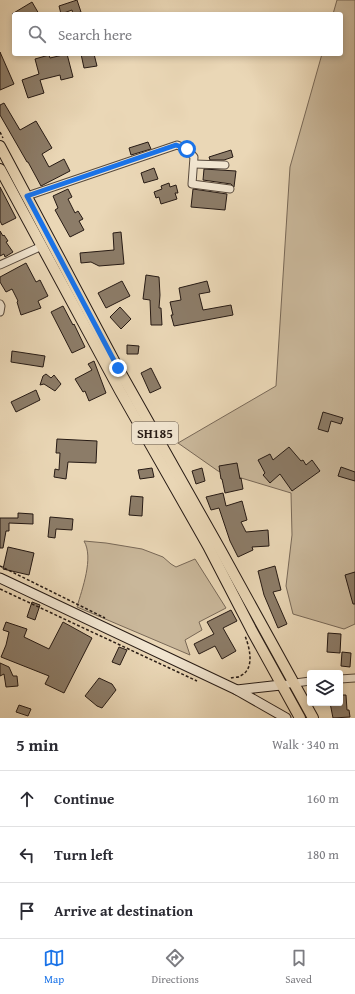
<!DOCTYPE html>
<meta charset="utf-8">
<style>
:root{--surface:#fff;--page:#f7f7f7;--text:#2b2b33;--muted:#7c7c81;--line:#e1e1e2;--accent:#1a73e8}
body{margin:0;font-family:"Gentium Book Plus",serif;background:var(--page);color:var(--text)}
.controls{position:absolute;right:12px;bottom:12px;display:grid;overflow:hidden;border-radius:4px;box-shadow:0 2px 6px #0003}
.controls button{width:36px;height:36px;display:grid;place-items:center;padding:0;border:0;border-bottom:1px solid var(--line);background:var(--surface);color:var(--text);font:20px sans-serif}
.stop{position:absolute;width:12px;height:12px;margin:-9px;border:3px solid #1a73e8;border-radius:50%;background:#fff}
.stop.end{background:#1a73e8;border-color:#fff;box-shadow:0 1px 4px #0008}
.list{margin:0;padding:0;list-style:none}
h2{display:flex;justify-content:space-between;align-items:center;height:52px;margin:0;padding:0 16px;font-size:17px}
h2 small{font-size:13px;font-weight:400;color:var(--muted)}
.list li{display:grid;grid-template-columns:26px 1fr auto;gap:12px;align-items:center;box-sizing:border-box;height:56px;padding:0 16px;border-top:1px solid var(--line)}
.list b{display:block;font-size:15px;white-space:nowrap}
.list em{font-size:13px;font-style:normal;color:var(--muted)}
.icon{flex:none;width:22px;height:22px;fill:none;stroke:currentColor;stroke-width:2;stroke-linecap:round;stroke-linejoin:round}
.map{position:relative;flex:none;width:355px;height:718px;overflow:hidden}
.search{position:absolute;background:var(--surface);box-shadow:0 2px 6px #0003;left:12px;right:12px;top:12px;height:44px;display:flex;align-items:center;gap:10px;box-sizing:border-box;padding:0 14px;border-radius:4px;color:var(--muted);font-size:15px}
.sheet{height:220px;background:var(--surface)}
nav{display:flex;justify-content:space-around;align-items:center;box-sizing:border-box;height:56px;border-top:1px solid var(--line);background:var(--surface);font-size:11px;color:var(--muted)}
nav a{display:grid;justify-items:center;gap:2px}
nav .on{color:var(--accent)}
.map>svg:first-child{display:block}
.green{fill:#c9b79a;stroke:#786857}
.building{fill:#8c7c68;stroke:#261a14}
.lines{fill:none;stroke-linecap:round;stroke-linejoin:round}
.street-casing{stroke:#57493c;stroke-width:9}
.secondary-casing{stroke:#261a14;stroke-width:11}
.primary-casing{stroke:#261a14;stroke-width:12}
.path{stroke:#261a14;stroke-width:1.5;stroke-dasharray:3 2;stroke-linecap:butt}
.street{stroke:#f1e5d0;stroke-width:7}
.secondary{stroke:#f1e5d0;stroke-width:9}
.primary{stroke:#ead7b6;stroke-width:10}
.route{stroke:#1a73e8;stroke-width:5}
.labels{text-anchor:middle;stroke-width:3.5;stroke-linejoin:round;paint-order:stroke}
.shield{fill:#f1e5d0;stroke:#63574c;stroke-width:1}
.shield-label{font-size:13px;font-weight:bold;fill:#261a14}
</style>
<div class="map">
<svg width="355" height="718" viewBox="0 0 355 718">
<rect width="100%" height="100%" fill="#ead7b6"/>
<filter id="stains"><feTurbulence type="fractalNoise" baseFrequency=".005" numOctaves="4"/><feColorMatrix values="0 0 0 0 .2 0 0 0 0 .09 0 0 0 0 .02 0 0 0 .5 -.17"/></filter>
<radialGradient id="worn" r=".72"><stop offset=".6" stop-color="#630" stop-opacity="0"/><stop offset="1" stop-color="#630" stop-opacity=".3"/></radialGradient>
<g class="green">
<path d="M337 0H355V624L344 629 293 614 286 586 292 535 291 493 218 471 178 443 276 386 290 167 322 54H341V14H333Z"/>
<path d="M84 541 106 543 142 549 163 557 171 564 176 567 195 559 226 608 199 622 202 630 185 640 190 655 77 607C82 589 94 558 84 541Z"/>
</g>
<g class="building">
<path d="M77 0 81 12 73 14 72 10 61 14 59 6Z"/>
<path d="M32 2 39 14H12Z"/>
<path d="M0 52 14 84 0 90Z"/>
<path d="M67 54 73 77 61 80 60 75 40 80 44 93 28 98 22 80 39 74 35 59 49 55 50 58Z"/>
<path d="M81 54H94L97 66 84 68Z"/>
<path d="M4 103 20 130 36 121 52 148 42 154 49 167 64 159 70 171 41 186 28 162H27L0 115V105Z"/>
<path d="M148 142 151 149 131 155 129 148Z"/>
<path d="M231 150 233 157 224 160H210L209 157Z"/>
<path d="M154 168 158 179 144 183 141 173Z"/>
<path d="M204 169 236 171 234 187 231 184 203 180Z"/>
<path d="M169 183 170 187 176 185 178 193H175L177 199 161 204 159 197 156 198 154 192 162 189 161 186Z"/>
<path d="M0 187 16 218 2 225 0 221Z"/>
<path d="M68 189 72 197 68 199 75 213 78 211 83 219 79 221 84 230 70 237 55 210 58 208 53 196Z"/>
<path d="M193 189 227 194 225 210 191 207Z"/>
<path d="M0 231 3 236 4 235 8 241 6 242 13 252 5 257 4 254 0 256Z"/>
<path d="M121 232 124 264 99 266 91 262 81 263 80 253 114 250 113 233Z"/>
<path d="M26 263 36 282 40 280 48 296 38 301 41 308 21 315 17 302 18 301 12 289 6 292 0 282V277Z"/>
<path d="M146 275 159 277 160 295 159 308H161L162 325H151L150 300 143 299Z"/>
<path d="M122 281 130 296 106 308 98 293Z"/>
<path d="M207 281 210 292 199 294 203 310 231 305 233 315 174 326 171 315H173L170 302 181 300 179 288Z"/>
<path d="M63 306 73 325 74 324 85 347 72 353 51 312Z"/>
<path d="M120 307 131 319 121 329 110 317Z"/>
<path d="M127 345 139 346 138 354H127Z"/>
<path d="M12 351 45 356 43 367 11 362Z"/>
<path d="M94 361 106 393 89 401 85 391 83 392 75 379 92 370 88 364Z"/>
<path d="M151 368 161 388 150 393 141 373Z"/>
<path d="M46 374 51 378 54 375 61 384 55 391 44 384 40 385 43 376Z"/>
<path d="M36 390 40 400 16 412 11 402Z"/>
<path d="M323 412 343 418 341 424 331 421 328 432 318 429Z"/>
<path d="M57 439 97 441 96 463 68 462 66 479 54 477 55 469 59 470 60 453H56Z"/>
<path d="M289 447 301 461 303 460 306 465 312 460 320 471 292 491 280 474 270 483 263 475 265 473 258 460 270 454 273 460Z"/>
<path d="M237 463 240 479 241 478 243 489 225 493 222 479H221L219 466Z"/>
<path d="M341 467 355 472V481L338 476Z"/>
<path d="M152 468 154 477 140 479 138 470Z"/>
<path d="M202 468 205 481 196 484 192 471Z"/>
<path d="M223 493 226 506 242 501 247 520 241 522 246 532 268 530 269 546 252 547 253 550 238 557 230 541 219 508 211 510 206 497Z"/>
<path d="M131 496 143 497 142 516 129 515Z"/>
<path d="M18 513 33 514V524L9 523V531H6L3 548H0V518H18Z"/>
<path d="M50 517 73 519 72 530 56 529 55 538 48 537Z"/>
<path d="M8 547 34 553 29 575 3 569Z"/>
<path d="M275 566 281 590 273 592 287 624 278 628 264 595 258 571Z"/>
<path d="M355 572V604H353L345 575Z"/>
<path d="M32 602 40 605 35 620 27 617Z"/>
<path d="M231 610 237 621 223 628 236 651 222 659 215 646 199 654 194 644 214 634 207 622Z"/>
<path d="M6 622 27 629 24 637 49 649 63 622 92 638 64 693 45 684 49 676 1 657 6 645 9 632 3 630Z"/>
<path d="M328 633 341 634 340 653 327 652Z"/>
<path d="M119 647 127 650 120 665 112 662Z"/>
<path d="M342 652 351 653 350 667 341 666Z"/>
<path d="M0 663 9 667 13 676H17L18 686 6 687 4 674 0 676Z"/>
<path d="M99 678 112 684 116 690 102 708 97 706 85 696Z"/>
<path d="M340 695H346L347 710H349L350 717 333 718 330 703H340Z"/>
<path d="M19 705 31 709 28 716 16 712Z"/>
</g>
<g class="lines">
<defs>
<g id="street">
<path d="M194 164 225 165"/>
<path d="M27 196 177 145 187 149 194 157 192 184 230 189"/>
<path d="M0 265 42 246"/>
<path d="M0 304 1 306 0 312"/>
<path d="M340 679 355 678"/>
<path d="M281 685 310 681"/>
</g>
<g id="secondary">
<path d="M0 578 237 690 281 685"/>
<path d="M237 690 286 718"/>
</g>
<g id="primary">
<path d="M0 146 118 368 220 549 313 718"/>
<path d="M0 169 120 391 208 546 252 631 300 718"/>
</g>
</defs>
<use href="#street" class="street-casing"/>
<use href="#secondary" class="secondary-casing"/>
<use href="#primary" class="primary-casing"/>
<g class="path">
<path d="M0 132 3 138"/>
<path d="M0 566 105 618"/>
<path d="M0 589 197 681"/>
<path d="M231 678C233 677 238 678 240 676 255 670 250 648 245 636"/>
</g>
<use href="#street" class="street"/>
<use href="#secondary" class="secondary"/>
<use href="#primary" class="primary"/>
</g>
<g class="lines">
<path class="route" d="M118 368 27 196 176 145 187 149"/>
</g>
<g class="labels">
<rect class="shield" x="132" y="422" width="46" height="22" rx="3"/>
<g class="shield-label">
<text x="155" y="438">SH185</text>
</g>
</g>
<rect width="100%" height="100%" filter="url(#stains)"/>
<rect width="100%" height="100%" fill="url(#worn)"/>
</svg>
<div class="controls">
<button><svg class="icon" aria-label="layers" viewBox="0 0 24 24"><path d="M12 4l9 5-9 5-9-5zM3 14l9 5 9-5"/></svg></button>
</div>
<div class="stop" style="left:187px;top:149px"></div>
<div class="stop end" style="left:118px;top:368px"></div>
<div class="search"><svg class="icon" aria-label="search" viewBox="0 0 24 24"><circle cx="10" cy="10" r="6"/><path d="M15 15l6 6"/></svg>Search here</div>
</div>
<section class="sheet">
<h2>5 min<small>Walk · 340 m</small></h2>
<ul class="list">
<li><svg class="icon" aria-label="ahead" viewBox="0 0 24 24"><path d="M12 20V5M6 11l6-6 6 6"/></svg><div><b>Continue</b></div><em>160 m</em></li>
<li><svg class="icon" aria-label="left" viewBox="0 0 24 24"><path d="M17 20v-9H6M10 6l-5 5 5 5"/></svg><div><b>Turn left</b></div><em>180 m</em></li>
<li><svg class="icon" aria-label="arrive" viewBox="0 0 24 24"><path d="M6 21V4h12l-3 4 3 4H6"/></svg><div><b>Arrive at destination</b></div></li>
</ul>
</section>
<nav>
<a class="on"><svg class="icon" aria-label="map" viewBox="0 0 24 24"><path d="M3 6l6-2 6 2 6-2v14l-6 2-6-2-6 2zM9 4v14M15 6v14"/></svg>Map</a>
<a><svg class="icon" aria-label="directions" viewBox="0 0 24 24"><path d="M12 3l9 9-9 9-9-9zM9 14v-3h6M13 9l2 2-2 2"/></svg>Directions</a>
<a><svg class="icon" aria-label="saved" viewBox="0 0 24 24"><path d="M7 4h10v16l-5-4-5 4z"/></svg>Saved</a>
</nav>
